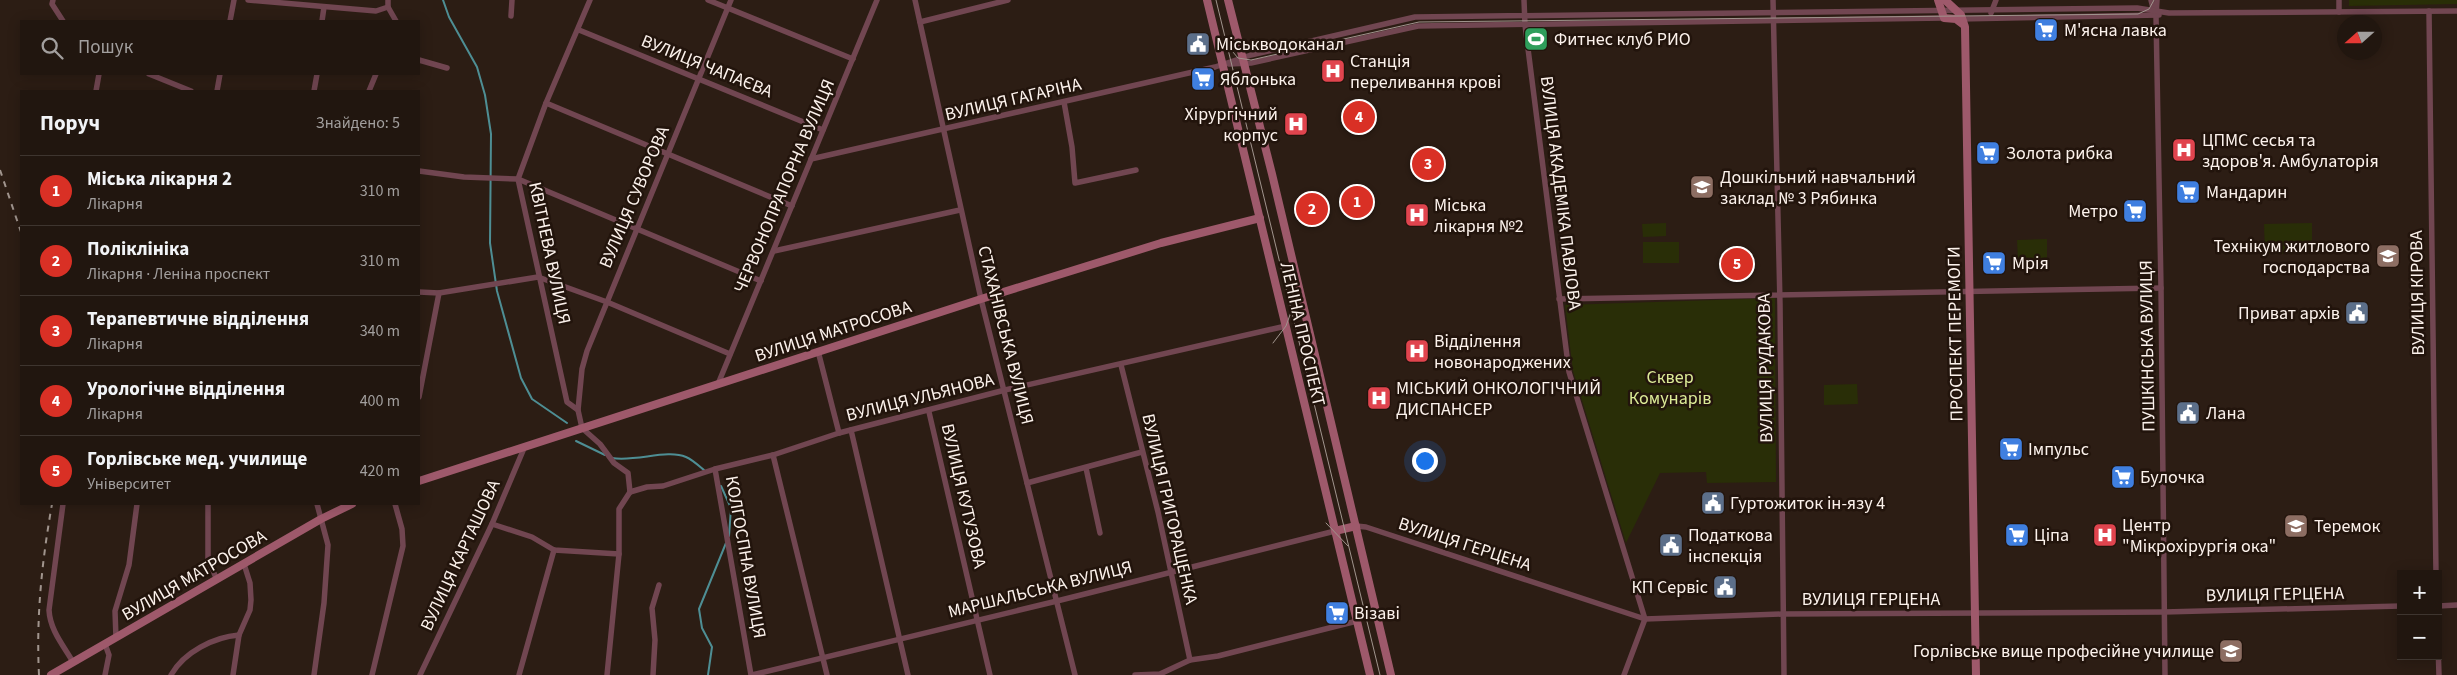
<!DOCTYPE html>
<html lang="uk">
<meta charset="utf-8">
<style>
:root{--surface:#21160f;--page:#2d231d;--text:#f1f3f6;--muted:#a29f9e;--line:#3e352f;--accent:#d93025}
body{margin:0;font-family:"Source Sans 3",sans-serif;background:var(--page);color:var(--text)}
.controls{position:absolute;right:15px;bottom:15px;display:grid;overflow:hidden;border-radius:0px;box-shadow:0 2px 12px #0003}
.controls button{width:45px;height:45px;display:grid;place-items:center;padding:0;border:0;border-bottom:1px solid var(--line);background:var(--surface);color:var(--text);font:25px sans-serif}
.compass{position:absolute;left:2337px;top:15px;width:45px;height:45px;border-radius:50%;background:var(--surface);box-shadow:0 2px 12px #0003;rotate:249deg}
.you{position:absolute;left:1424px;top:460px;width:18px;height:18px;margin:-12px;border:4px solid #fff;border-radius:50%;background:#1a73e8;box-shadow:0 0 0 8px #1a73e833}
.badge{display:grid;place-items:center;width:32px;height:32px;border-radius:50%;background:var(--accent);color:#fff;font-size:16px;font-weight:700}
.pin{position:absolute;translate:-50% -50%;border:2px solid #fff;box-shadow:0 1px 5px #0006}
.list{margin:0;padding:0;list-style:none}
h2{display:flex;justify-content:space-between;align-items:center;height:65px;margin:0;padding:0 20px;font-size:21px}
h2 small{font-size:16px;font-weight:400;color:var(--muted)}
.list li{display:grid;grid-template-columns:32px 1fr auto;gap:15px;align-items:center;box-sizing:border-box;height:70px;padding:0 20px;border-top:1px solid var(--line)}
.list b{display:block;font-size:19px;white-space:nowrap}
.list p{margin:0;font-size:16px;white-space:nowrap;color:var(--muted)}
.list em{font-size:16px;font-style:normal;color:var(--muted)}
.icon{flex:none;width:28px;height:28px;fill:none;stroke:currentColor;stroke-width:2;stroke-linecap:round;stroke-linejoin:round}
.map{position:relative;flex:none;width:2457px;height:675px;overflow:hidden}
.search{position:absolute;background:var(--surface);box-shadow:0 2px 12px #0003;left:20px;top:20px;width:400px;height:55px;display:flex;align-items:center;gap:12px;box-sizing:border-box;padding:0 18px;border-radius:0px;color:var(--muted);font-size:19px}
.panel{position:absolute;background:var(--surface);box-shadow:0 2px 12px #0003;left:20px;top:90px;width:400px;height:415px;border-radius:0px}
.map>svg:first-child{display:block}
.green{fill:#292e07}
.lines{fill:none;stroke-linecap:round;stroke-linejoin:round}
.stream{stroke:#4e8e94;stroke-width:2}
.street{stroke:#714651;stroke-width:5.5}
.secondary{stroke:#9e596b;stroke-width:8}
.tram{stroke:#a1958e;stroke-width:1}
.rail{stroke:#a1958e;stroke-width:2;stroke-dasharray:6 6;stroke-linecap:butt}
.labels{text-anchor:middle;stroke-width:5;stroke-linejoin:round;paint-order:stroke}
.poi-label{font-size:18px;fill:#fcf2ec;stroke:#22140c;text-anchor:start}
.street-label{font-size:18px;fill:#fcf2ec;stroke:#22140c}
.park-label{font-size:18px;fill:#dceb97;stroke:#22140c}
</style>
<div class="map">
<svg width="2457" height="675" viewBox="0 0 2457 675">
<rect width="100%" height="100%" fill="#2c1d14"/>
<g class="green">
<path d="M2349 0H2457V4L2349 6Z"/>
<path d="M1666 223V236L1643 237 1642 224Z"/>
<path d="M2312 223V253L2265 254 2264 224Z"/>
<path d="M2047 239V259L2018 260 2017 240Z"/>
<rect x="1643" y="242" width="36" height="21"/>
<path d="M1775 298 1776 482 1707 483 1706 472 1660 473 1626 543 1573 371 1565 305Z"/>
<path d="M1857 384 1858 404 1824 405V385Z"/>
</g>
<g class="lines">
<g class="stream">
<path d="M443 0 449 17 477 67 485 95 491 134 490 243 497 291 521 378 532 399 567 423"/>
<path d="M576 441 605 455"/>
<path d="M612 458C636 462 667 449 686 457 693 460 699 466 705 471"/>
<path d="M721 486 731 508 729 536"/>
<path d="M708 675 712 647 702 628 699 609 726 543"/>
</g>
<g class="street">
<path d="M53 0 52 4 63 21"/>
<path d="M248 0 376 11 388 7"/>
<path d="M388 0V7L396 21"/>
<path d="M590 0 546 103 518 179 567 402 578 410 582 428 600 444 614 463 628 473 630 492"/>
<path d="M708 0 853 59"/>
<path d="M915 0 981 299 1075 675"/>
<path d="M1524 0 1525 25 1569 372 1645 619 1624 675"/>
<path d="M1773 0 1780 304 1784 675"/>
<path d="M2151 0 2154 12"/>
<path d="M2157 0 2156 16 2161 288 2165 675"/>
<path d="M2339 0V12"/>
<path d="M2429 11 2436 574"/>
<path d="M1991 13 1996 0"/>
<path d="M511 16 512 0"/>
<path d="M1959 19 2159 15"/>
<path d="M230 21 234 0"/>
<path d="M322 21 324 7"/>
<path d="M920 22 1008 0"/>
<path d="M579 30 823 130"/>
<path d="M419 60 447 68"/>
<path d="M1229 64 1251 63 1418 26 1944 18"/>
<path d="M149 74 191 91"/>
<path d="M96 91 99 74"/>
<path d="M217 91 220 74"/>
<path d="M314 91 317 74"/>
<path d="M369 91 376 74"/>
<path d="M1064 102 1072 147 1075 183 1136 170"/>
<path d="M546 103 792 206"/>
<path d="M811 159 1215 67 1251 55 1415 17 2137 8 2169 13 2457 11"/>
<path d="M419 171 464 177 518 179 761 281"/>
<path d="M774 251 960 210"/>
<path d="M419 292 439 293 538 277 607 302 730 354"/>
<path d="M1559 299 2161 288"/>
<path d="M818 351 839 433"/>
<path d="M1121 365 1158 512 1190 660"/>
<path d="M718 384 877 0"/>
<path d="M419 397 439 293"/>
<path d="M578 410 582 369 587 351 731 0"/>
<path d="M929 412 990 675"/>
<path d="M851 430 908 675"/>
<path d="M773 455 827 675"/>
<path d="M1086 468 1100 533"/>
<path d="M1027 483 1142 452"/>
<path d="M630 492 647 487 663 486 715 469"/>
<path d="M63 504 49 610C50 630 63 645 73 662"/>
<path d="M208 504V559L217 580"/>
<path d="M492 524 532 537 554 550 619 554"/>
<path d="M1356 526 1366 527 1645 619 1783 614 2164 612 2401 606"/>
<path d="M2438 606 2457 605"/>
<path d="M116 638 115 611 129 565 137 504"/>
<path d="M105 644 109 655 105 675"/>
<path d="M2438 644 2439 675"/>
<path d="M171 675C184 652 214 637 239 635"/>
<path d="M233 675 239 635 250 610 251 600 250 583 244 564"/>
<path d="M314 675 324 603 328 545 317 504"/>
<path d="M372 675 403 546 402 529 395 504"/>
<path d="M420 675 492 524 525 446"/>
<path d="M519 675 554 550"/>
<path d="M607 675 619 554V509L630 492"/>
<path d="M653 675 655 640 652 608 659 585"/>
<path d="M751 675 715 469 773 455 839 433 1005 390 1286 326"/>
<path d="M752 675 1057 601 1335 531"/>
<path d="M1135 675 1160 674 1190 660 1218 656 1357 621"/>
</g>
<g class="secondary">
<path d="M1207 0 1370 675"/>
<path d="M1228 0 1272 174 1391 675"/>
<path d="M1938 0 1944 18 1956 19 1964 25"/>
<path d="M1945 0 1961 15 1965 27 1976 675"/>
<path d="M419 481 981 299 1161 243 1260 218"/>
<path d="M1335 531 1356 526"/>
<path d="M51 675 321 519 352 504"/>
</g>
<g class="tram">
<path d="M1216 0 1380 675"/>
<path d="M1227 45 1238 58 1251 60 1419 22 2138 14 2149 9 2154 0"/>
<path d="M1273 343 1286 326 1291 312"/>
<path d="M1326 523 1348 546"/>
</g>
<g class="rail">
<path d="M0 170 21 232"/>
<path d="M39 675C36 616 42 561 52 504"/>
</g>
</g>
<defs>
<symbol id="supermarket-square" viewBox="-11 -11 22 22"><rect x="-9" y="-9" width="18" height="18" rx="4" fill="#3f7fe0" stroke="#22140c"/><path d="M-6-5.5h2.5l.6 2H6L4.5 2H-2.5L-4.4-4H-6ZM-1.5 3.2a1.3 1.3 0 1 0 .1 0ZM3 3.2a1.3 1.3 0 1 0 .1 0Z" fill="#fff"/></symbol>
<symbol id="stadium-square" viewBox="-11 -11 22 22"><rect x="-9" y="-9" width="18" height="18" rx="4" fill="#2e9e5b" stroke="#22140c"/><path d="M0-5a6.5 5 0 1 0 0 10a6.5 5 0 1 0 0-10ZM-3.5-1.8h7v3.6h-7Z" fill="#fff"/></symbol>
<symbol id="civic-square" viewBox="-11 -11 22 22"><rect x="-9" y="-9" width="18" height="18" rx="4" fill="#5c6f8a" stroke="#22140c"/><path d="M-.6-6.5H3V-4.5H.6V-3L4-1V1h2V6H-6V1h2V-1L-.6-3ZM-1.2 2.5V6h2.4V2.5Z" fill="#fff"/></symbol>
<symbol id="hospital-square" viewBox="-11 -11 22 22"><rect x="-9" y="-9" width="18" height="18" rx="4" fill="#e0444e" stroke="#22140c"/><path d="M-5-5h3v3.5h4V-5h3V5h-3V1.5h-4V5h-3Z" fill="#fff"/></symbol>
<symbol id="school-square" viewBox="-11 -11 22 22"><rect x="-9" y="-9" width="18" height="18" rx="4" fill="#8d6e63" stroke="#22140c"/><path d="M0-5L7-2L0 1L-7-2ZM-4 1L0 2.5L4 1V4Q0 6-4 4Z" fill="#fff"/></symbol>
<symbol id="university-square" viewBox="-11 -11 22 22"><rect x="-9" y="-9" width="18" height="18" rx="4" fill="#8d6e63" stroke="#22140c"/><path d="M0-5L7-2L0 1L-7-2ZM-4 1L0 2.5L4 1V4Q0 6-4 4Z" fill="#fff"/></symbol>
</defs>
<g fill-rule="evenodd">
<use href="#supermarket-square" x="2032" y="16" width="28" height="28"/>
<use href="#stadium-square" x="1522" y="25" width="28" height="28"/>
<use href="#civic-square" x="1184" y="30" width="28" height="28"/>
<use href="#hospital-square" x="1319" y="57" width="28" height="28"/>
<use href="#supermarket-square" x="1189" y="65" width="28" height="28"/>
<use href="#hospital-square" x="1282" y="110" width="28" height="28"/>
<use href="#hospital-square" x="2170" y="136" width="28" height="28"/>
<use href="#supermarket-square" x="1974" y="139" width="28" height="28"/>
<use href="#school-square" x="1688" y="173" width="28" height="28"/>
<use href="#supermarket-square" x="2174" y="178" width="28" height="28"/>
<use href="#supermarket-square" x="2121" y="197" width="28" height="28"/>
<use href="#hospital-square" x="1403" y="201" width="28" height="28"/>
<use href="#university-square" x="2374" y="242" width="28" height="28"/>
<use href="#supermarket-square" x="1980" y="249" width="28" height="28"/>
<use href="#civic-square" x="2343" y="299" width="28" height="28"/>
<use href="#hospital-square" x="1403" y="337" width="28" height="28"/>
<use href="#hospital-square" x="1365" y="384" width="28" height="28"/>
<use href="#civic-square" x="2174" y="399" width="28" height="28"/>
<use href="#supermarket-square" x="1997" y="435" width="28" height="28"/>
<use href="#supermarket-square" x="2109" y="463" width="28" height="28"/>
<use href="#civic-square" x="1699" y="489" width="28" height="28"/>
<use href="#school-square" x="2282" y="512" width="28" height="28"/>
<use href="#supermarket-square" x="2003" y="521" width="28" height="28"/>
<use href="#hospital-square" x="2091" y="521" width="28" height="28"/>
<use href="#civic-square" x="1657" y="531" width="28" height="28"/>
<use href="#civic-square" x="1711" y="573" width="28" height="28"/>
<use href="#supermarket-square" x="1323" y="599" width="28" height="28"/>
<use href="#university-square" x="2217" y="637" width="28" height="28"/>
</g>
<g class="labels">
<g class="poi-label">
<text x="2064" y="36">М'ясна лавка</text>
<text x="1554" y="45">Фитнес клуб РИО</text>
<text x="1216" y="50">Міськводоканал</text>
<text x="1350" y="67">Станція<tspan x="1350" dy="21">переливання крові</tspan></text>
<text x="1220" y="85">Яблонька</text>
<text x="1278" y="120" text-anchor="end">Хірургічний<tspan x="1278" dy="21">корпус</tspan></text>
<text x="2202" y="146">ЦПМС сесья та<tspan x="2202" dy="21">здоров'я. Амбулаторія</tspan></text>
<text x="2006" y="159">Золота рибка</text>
<text x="1720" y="183">Дошкільний навчальний<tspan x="1720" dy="21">заклад № 3 Рябинка</tspan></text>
<text x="2206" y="198">Мандарин</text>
<text x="1434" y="211">Міська<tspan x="1434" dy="21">лікарня №2</tspan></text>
<text x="2118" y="217" text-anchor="end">Метро</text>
<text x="2370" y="252" text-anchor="end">Технікум житлового<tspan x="2370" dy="21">господарства</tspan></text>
<text x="2012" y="269">Мрія</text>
<text x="2340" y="319" text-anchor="end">Приват архів</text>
<text x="1434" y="347">Відділення<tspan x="1434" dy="21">новонароджених</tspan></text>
<text x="1396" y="394">МІСЬКИЙ ОНКОЛОГІЧНИЙ<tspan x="1396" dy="21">ДИСПАНСЕР</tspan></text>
<text x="2206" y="419">Лана</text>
<text x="2028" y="455">Імпульс</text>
<text x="2140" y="483">Булочка</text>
<text x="1730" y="509">Гуртожиток ін-язу 4</text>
<text x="2122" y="531">Центр<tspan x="2122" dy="21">"Мікрохірургія ока"</tspan></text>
<text x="2314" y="532">Теремок</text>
<text x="1688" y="541">Податкова<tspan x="1688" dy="21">інспекція</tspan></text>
<text x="2034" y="541">Ціпа</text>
<text x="1708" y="593" text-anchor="end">КП Сервіс</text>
<text x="1354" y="619">Візаві</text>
<text x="2214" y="657" text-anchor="end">Горлівське вище професійне училище</text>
</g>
<g class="street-label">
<text transform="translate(707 66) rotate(22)" y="6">ВУЛИЦЯ ЧАПАЄВА</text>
<text transform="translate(1013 99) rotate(-13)" y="6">ВУЛИЦЯ ГАГАРІНА</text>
<text transform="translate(784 186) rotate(-67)" y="6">ЧЕРВОНОПРАПОРНА ВУЛИЦЯ</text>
<text transform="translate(1561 193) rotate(83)" y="6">ВУЛИЦЯ АКАДЕМІКА ПАВЛОВА</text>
<text transform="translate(634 197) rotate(-67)" y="6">ВУЛИЦЯ СУВОРОВА</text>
<text transform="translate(550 253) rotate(78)" y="6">КВІТНЕВА ВУЛИЦЯ</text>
<text transform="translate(2417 293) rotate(-91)" y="6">ВУЛИЦЯ КІРОВА</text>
<text transform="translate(833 331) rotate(-18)" y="6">ВУЛИЦЯ МАТРОСОВА</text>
<text transform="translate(1303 334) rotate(77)" y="6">ЛЕНІНА ПРОСПЕКТ</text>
<text transform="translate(1955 334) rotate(-91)" y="6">ПРОСПЕКТ ПЕРЕМОГИ</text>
<text transform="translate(1006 335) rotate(76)" y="6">СТАХАНІВСЬКА ВУЛИЦЯ</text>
<text transform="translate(2147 346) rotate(-91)" y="6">ПУШКІНСЬКА ВУЛИЦЯ</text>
<text transform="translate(1765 368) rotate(-91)" y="6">ВУЛИЦЯ РУДАКОВА</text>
<text transform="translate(920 397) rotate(-14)" y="6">ВУЛИЦЯ УЛЬЯНОВА</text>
<text transform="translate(964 496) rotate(77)" y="6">ВУЛИЦЯ КУТУЗОВА</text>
<text transform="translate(1170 509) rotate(77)" y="6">ВУЛИЦЯ ГРИГОРАЩЕНКА</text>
<text transform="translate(1465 544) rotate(18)" y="6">ВУЛИЦЯ ГЕРЦЕНА</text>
<text transform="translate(460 555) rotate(-65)" y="6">ВУЛИЦЯ КАРТАШОВА</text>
<text transform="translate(746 557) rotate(80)" y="6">КОЛГОСПНА ВУЛИЦЯ</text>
<text transform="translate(194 575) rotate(-30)" y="6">ВУЛИЦЯ МАТРОСОВА</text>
<text transform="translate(1040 589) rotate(-14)" y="6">МАРШАЛЬСЬКА ВУЛИЦЯ</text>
<text transform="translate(2275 594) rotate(-1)" y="6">ВУЛИЦЯ ГЕРЦЕНА</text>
<text x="1871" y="605">ВУЛИЦЯ ГЕРЦЕНА</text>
</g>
<g class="park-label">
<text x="1670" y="383">Сквер<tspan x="1670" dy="21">Комунарів</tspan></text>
</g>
</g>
</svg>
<div class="controls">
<button>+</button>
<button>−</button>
</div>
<svg class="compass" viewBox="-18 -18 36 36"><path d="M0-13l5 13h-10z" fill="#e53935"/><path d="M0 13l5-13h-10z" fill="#a29f9e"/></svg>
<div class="you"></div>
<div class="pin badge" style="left:1357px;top:202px">1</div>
<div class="pin badge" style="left:1312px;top:209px">2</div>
<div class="pin badge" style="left:1428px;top:164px">3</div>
<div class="pin badge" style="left:1359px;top:117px">4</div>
<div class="pin badge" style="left:1737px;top:264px">5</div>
<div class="search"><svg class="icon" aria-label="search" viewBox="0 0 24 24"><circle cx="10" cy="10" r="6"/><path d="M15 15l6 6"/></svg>Пошук</div>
<section class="panel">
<h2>Поруч<small>Знайдено: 5</small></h2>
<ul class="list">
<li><span class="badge">1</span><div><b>Міська лікарня 2</b><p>Лікарня</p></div><em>310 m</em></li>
<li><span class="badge">2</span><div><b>Поліклініка</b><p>Лікарня · Леніна проспект</p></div><em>310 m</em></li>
<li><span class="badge">3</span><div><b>Терапевтичне відділення</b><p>Лікарня</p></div><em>340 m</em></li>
<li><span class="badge">4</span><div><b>Урологічне відділення</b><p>Лікарня</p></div><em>400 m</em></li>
<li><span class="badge">5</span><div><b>Горлівське мед. училище</b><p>Університет</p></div><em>420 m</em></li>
</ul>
</section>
</div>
